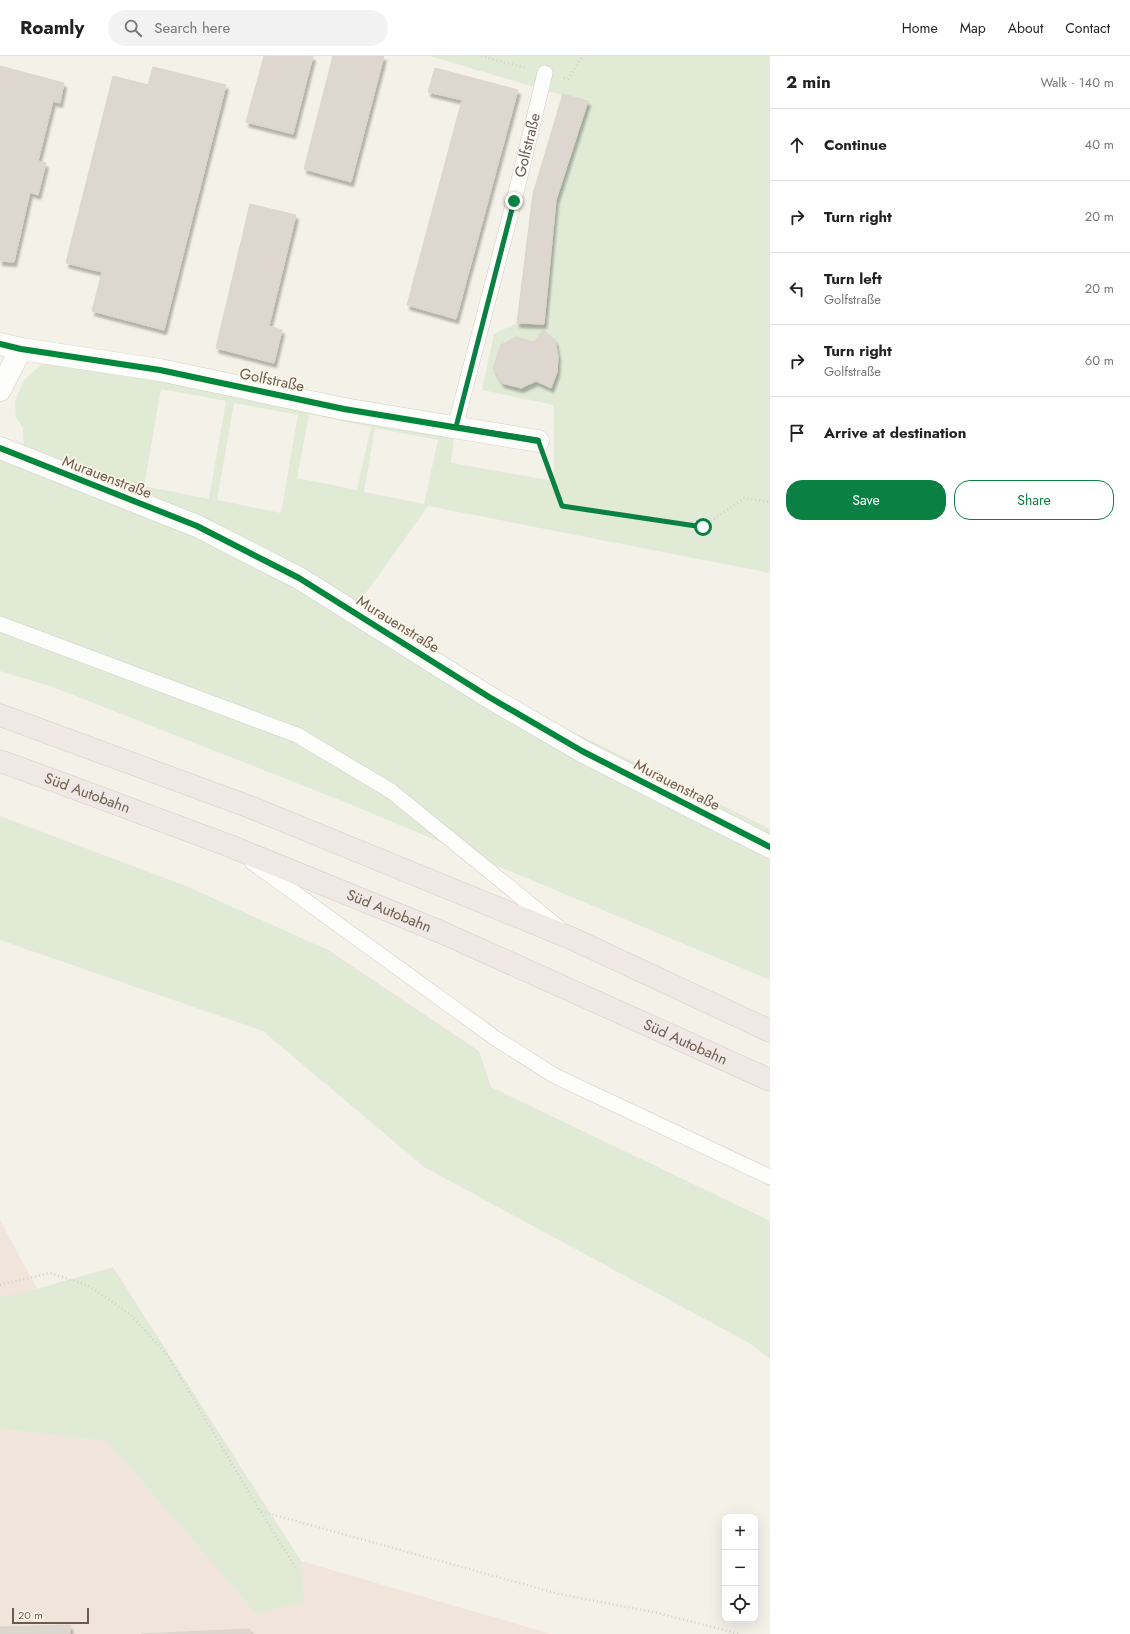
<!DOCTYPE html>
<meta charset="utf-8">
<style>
:root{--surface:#fff;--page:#f2f2f2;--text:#222;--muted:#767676;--line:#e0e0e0;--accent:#0b8043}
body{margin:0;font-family:Jost,sans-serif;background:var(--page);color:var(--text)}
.controls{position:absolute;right:12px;bottom:12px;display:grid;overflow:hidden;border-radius:8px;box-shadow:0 4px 16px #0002}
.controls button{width:36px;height:36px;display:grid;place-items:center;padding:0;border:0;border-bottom:1px solid var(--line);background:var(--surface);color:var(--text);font:20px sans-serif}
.scale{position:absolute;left:12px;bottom:10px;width:77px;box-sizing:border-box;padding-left:4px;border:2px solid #6e5b4d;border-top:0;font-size:11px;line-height:14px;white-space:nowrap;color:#6e5b4d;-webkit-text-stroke:3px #fdf7ea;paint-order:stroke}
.stop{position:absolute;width:12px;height:12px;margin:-9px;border:3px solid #0b8043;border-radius:50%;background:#fff}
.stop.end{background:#0b8043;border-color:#fff;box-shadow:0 1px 4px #0008}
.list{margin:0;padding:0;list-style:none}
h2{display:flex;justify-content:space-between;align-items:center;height:52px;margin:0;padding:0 16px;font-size:17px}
h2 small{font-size:13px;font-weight:400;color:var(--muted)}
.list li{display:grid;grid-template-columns:26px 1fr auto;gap:12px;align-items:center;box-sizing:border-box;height:72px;padding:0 16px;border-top:1px solid var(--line)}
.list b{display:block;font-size:15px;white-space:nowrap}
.list p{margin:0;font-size:13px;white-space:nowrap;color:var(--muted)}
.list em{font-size:13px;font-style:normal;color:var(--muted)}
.actions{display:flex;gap:8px;padding:12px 16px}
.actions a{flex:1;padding:9px 0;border:1px solid var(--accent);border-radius:16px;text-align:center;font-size:14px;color:var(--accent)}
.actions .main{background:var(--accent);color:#fff}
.icon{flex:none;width:22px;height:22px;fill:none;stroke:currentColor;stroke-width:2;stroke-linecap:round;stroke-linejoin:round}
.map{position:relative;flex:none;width:770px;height:1578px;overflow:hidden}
header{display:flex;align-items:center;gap:24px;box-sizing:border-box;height:56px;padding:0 20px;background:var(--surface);border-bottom:1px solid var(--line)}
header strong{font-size:19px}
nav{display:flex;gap:22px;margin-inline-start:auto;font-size:14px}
.search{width:280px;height:36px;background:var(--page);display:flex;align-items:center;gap:10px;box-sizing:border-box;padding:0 14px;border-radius:22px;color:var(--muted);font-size:15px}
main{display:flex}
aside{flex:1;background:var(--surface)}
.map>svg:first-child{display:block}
.commercial{fill:#f1e4da}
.green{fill:#e0ead5;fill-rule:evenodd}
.building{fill:#ddd7cf;stroke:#dcd5cc;filter:url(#shadow)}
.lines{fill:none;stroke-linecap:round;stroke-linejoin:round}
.lane-casing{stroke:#d3cec7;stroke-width:16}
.street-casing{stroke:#d3cec7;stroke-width:23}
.highway-casing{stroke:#d3cdc6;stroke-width:23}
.path{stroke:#d6d0ca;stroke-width:2.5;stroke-dasharray:1 3;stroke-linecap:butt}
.lane{stroke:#fdfdfc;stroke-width:15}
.street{stroke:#fdfdfc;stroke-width:22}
.highway{stroke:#efe8e4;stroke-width:22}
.cycleway-casing{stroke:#fdf7ea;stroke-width:8}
.cycleway{stroke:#00873e;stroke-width:6}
.route{stroke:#0b8043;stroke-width:5}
.labels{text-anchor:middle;stroke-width:3;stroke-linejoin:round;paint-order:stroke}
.street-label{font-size:15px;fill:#6e5b4d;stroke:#fdf7ea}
</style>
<header>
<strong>Roamly</strong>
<div class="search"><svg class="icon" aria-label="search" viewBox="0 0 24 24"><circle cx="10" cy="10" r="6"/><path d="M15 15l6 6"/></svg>Search here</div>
<nav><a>Home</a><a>Map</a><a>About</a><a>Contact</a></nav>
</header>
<main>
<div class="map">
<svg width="770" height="1578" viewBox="0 0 770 1578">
<defs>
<filter id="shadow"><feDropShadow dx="2.5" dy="4.5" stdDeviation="1" flood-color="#0004"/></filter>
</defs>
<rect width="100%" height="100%" fill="#f4f1e9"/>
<g class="commercial">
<path d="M0 1164 37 1233 0 1241Z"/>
<path d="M0 1373 107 1385 256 1558 305 1546 301 1505 551 1578H0Z"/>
</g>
<g class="green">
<path d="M430 0H770V517L428 450 353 555 489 641 577 678 770 773V924L347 747 53 631 0 615V392L24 402 23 372 16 361 15 346 24 324 53 298 455 371 451 407 554 425V349L482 334 494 278 517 267 533 138 562 39ZM161 333 226 345 209 443 144 430ZM234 347 298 359 281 457 217 444ZM309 358 371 371 357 434 297 422ZM375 372 438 384 424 448 364 436Z"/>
<path d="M0 760 186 830 328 894 479 995 491 1031 770 1165V1303L751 1288 424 1111 263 975 0 884Z"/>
<path d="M113 1211 301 1505 305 1546 256 1558 107 1385 0 1373V1241L37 1233Z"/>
</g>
<g class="building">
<path d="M264 0H313L293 78 246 66Z"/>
<path d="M333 0H384L351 126 304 113Z"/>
<path d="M0 10 64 27 60 47 53 45 38 105 46 107 38 139 30 136 14 206 0 205Z"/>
<path d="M153 11 226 29 164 274 92 255 102 216 66 207 113 20 148 29Z"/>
<path d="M435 12 518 34 456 263 407 249 462 44 428 36Z"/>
<path d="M563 38 588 45 556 144 544 268 517 267 533 138Z"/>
<path d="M250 148 296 159 269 270 282 274 274 307 216 292Z"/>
<path d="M543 274 555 284 558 301 557 316 551 332 536 325 521 332 502 327 493 312 501 289 516 281 534 286Z"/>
<path d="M70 1569V1578H0V1571Z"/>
<path d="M250 1573V1578H141Z"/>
</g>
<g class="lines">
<defs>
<g id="lane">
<path id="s1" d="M455 371 514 145 545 17"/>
<path d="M0 568 297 679 391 735 558 871"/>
<path d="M252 806 495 982 555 1020 770 1121"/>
</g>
<g id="street">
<path d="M0 288 21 293 160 314 344 353 538 385"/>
<path d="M0 334 21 293"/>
<path d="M0 392 197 470 299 522 489 641 582 695 770 791"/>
</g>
<g id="highway">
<path d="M0 659 250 751 573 883 770 975"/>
<path id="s2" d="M0 705 55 725 230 790 441 876 770 1024"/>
</g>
</defs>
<use href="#lane" class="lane-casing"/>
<use href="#street" class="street-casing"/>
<use href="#highway" class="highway-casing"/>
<g class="path">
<path d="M481 0 526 12"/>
<path d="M564 22 568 23 583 0"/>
<path d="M547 408 562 449 703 471 744 442 770 446"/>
<path d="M0 1229 50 1217 89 1230 131 1259 168 1300 260 1455 559 1538 658 1557 739 1578"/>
<path d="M261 1456 297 1514"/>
</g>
<use href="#lane" class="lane"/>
<use href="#street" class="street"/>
<use href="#highway" class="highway"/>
<defs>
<g id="cycleway">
<path d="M0 288 21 293 160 314 344 353 538 385"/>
<path d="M0 392 197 470 299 522 489 641 582 695 770 791"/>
</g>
</defs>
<use href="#cycleway" class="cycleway-casing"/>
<use href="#cycleway" class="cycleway"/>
</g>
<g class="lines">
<path class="route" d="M514 145 456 371 538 384 562 450 703 471"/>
</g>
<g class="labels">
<g class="street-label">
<text dy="5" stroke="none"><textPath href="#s1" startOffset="291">Golfstraße</textPath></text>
<text transform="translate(272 324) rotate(12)" y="5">Golfstraße</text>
<text transform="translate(107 421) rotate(21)" y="5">Murauenstraße</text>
<text transform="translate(398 568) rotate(32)" y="5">Murauenstraße</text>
<text transform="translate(677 729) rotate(27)" y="5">Murauenstraße</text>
<text dy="5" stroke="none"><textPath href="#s2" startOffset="93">Süd Autobahn</textPath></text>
<text dy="5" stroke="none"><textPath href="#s2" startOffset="417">Süd Autobahn</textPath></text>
<text dy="5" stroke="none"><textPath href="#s2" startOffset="741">Süd Autobahn</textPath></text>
</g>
</g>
</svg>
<div class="controls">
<button>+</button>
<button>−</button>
<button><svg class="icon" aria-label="locate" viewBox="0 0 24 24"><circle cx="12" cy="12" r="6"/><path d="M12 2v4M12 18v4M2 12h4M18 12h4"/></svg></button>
</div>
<div class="scale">20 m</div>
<div class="stop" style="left:703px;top:471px"></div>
<div class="stop end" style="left:514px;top:145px"></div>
</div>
<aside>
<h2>2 min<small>Walk · 140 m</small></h2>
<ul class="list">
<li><svg class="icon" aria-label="ahead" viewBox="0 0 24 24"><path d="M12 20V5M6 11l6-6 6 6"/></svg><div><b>Continue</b></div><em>40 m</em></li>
<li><svg class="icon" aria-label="right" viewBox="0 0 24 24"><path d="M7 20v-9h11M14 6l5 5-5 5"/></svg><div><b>Turn right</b></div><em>20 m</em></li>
<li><svg class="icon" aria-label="left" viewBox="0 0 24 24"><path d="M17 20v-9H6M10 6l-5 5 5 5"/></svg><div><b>Turn left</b><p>Golfstraße</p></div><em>20 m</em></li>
<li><svg class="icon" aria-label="right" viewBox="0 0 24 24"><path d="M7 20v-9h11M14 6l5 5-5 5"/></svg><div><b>Turn right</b><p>Golfstraße</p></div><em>60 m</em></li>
<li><svg class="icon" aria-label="arrive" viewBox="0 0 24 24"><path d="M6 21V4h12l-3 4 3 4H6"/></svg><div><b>Arrive at destination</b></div></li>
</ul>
<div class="actions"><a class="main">Save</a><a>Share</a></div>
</aside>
</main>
